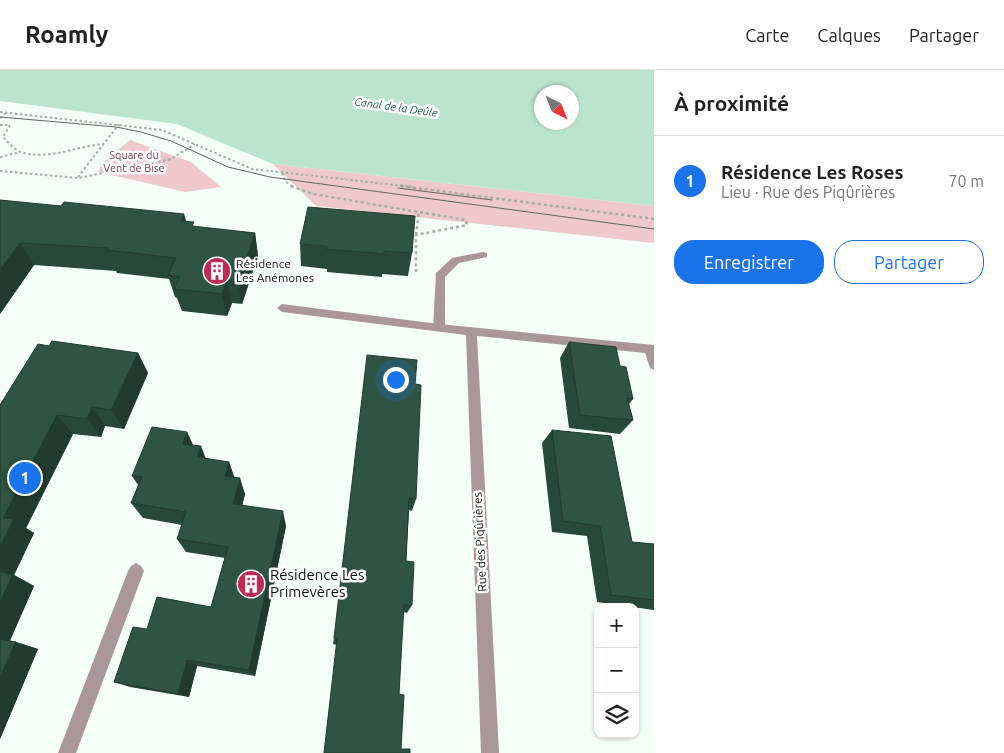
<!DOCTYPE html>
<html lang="fr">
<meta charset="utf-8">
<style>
:root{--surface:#fff;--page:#f2f2f2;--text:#222;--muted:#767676;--line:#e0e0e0;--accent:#1a73e8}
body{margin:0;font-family:Ubuntu,sans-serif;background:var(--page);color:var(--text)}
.controls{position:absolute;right:15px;bottom:15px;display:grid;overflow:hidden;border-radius:10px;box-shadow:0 1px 4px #0004}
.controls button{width:45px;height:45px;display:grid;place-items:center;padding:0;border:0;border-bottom:1px solid var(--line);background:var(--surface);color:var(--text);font:25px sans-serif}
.compass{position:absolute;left:534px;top:15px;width:45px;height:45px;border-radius:50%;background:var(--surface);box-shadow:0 1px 4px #0004;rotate:137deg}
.you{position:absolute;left:395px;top:309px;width:18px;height:18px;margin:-12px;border:4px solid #fff;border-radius:50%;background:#1a73e8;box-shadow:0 0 0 8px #1a73e833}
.badge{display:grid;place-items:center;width:32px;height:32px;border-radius:50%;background:var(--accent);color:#fff;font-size:16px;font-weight:700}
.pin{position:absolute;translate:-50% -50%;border:2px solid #fff;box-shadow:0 1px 5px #0006}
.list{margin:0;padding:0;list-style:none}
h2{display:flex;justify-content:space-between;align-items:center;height:65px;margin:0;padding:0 20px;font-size:21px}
h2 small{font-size:16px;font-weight:400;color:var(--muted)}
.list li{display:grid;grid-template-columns:32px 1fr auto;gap:15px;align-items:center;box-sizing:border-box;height:90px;padding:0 20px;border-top:1px solid var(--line)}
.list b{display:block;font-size:19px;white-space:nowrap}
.list p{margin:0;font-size:16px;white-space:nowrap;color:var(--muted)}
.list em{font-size:16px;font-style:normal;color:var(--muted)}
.actions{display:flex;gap:10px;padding:15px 20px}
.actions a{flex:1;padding:11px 0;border:1px solid var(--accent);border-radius:20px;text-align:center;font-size:18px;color:var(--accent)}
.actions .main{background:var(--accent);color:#fff}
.icon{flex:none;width:28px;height:28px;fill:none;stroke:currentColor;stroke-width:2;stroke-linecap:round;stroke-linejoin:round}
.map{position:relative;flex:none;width:654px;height:683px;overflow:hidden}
header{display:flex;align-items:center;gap:30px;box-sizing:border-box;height:70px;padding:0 25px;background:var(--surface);border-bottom:1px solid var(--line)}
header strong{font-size:24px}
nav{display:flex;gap:28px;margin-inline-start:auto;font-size:18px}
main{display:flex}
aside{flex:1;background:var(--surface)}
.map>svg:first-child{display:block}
.green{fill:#eec8cd}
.water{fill:#bbe4d0;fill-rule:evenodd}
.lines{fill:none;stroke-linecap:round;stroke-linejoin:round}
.path-far1{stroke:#a4aca8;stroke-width:2;stroke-dasharray:2.5 2.5;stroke-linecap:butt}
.path{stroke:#a4aca8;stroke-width:2.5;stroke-dasharray:3 3;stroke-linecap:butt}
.lane{fill:#ab979a;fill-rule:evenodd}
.street{fill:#ab979a;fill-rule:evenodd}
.tram{stroke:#5f6562;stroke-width:1}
.wall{fill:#28483a}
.shaded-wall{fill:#213b2f}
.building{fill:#2f5443;stroke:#213b2f}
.labels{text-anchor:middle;stroke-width:5;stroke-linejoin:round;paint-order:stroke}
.far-water-label{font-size:11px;font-style:italic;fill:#22654a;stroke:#fff}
.far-park-label{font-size:11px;fill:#7a404b;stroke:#fff}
.poi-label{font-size:12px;fill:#090d0b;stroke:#fff;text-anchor:start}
.street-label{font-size:12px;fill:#090d0b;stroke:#fff}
.near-poi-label{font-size:15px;fill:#090d0b;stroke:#fff;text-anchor:start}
</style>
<header>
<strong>Roamly</strong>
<nav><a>Carte</a><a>Calques</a><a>Partager</a></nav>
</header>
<main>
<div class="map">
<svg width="654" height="683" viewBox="0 0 654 683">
<rect width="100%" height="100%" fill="#f4fef8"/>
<g class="green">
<path d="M130 70 191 92 221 117 185 122 99 102 101 94Z"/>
<path d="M273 94 654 136V173L316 136Z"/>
</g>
<path class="water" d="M0 0H654V136L273 94 177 54 0 31ZM542 22H572V52H542Z"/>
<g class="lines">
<g class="path-far1">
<path d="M0 42 162 60 252 99 413 117"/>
<path d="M0 48 6 43"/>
<path d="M0 55H10L3 67C8 72 14 80 21 82 47 91 77 76 103 74"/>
<path d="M0 87 20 82"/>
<path d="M0 101 78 108 171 89 195 74"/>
<path d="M282 103 286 112 293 117"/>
<path d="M78 107 119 54"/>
</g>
<g class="path">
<path d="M291 116 313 124 466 150 467 155 416 165V202"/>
<path d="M401 116 654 149"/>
<path d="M416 165 419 142"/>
</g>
<path class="lane" d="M483 182 487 183V187L459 193 445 207V258L443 261H435L433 258 436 203 452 188Z"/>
<g class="street">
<path d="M282 234 439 254 654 275V300L650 298 645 283 477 266 499 683H481L466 265 282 242 277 238Z"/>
<path d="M136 493 141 496 144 501 76 683H58L128 501 131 496Z"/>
</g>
<g class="tram">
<path d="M0 47 116 57 141 62 171 71 228 97 270 107 654 159"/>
<path d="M398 118 492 130"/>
</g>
</g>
<g class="wall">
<path d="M0 130 186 151 195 157 255 163 258 186 242 234 232 233 227 246 182 241 177 228 175 227 169 209 117 203 116 201 34 195 0 244Z"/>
<path d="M300 174 412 183 408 206 382 204V207L327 202V199L301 196Z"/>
<path d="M569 272 620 296 633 329 629 334 633 350 620 364 569 358 560 288Z"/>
<path d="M49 276 138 283 148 303 124 359 105 356 101 367 73 364 26 458 34 463 14 505 34 516 10 571 16 572 38 579 0 669V335Z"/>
<path d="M415 314 416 429 412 441 409 440 406 491 412 535 407 543 404 542 324 683 337 575 333 574 334 568Z"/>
<path d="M552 360 632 472 654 474V540L597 532 587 466 552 462 542 373Z"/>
<path d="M187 362 193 375 206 389 229 392 234 407 245 424 242 435 286 456 255 606 197 596 189 627 130 617 114 612 147 559 211 537 225 488 186 482 177 469 182 455 143 448 131 433 138 415 132 406Z"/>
</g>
<g class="shaded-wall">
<path d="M184 144 191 167 181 151Z"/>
<path d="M255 163 258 186 242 234 238 212Z"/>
<path d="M20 173 34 195 0 244V200Z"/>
<path d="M227 210 232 233 227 246 222 224Z"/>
<path d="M138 283 148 303 124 359 111 340Z"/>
<path d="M92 337 105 356 101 367 87 349Z"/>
<path d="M57 345 73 364 26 458 34 463 14 505 34 516 8 574 0 572V477L3 448Z"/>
<path d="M187 362 195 380 183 374Z"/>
<path d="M201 376 208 394 197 387Z"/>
<path d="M229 392 235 409 225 406Z"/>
<path d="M240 408 245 424 239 449 233 434Z"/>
<path d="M283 441 286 456 255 606 249 600Z"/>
<path d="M16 572 38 579 0 669V607Z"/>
<path d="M187 590 197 596 189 627 178 624Z"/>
</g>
<g class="building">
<path d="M0 130 61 136 64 132 184 144 181 151 194 152 192 156 255 163 238 212 227 210 222 224 174 219 180 207 168 205 176 188 107 180 108 178 20 173 0 200Z"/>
<path d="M308 137 415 146 412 183 384 181V184L327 179V176L300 174Z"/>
<path d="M52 271 138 283 111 340 92 337 87 349 57 345 3 448 14 449 0 477V335L38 274 49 276Z"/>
<path d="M569 272 616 277 620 296 626 297 633 329 627 328 633 350 580 345Z"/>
<path d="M367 285 417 290 415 314 421 315 416 429 409 428 406 491 414 492 412 535H404L399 624 404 625 401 679H410V683H324L337 569 334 568Z"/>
<path d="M152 357 187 362 183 374 201 376 197 387 229 392 225 406 240 408 233 434 283 441 249 600 187 590 178 624 114 612 133 557 147 559 157 527 211 537 228 477 177 469 186 442 131 433 142 407 132 406Z"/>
<path d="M552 360 611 366 632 472 654 474V530L611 525 600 456 563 451Z"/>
<path d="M0 502 13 505 0 532Z"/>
<path d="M0 569 16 572 0 607Z"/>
</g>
<defs>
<symbol id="building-disc" viewBox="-11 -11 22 22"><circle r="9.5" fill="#bb2c56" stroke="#fff"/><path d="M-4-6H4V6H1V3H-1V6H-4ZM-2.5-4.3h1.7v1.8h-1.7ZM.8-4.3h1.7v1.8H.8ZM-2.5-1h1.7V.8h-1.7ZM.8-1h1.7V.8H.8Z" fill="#fff"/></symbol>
</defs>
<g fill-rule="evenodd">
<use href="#building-disc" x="201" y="185" width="32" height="32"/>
<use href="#building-disc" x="235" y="498" width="32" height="32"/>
</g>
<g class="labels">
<g class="far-water-label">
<text transform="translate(396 37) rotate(8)" y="4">Canal de la Deûle</text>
</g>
<g class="far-park-label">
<text x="134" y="89">Square du<tspan x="134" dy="13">Vent de Bise</tspan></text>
</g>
<g class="poi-label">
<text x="236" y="198">Résidence<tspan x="236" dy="14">Les Anémones</tspan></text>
</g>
<g class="street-label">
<text transform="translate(480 472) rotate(-93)" y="4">Rue des Piqûrières</text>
</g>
<g class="near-poi-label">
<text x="270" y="510">Résidence Les<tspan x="270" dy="17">Primevères</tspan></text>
</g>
</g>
</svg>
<div class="controls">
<button>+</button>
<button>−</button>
<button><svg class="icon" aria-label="layers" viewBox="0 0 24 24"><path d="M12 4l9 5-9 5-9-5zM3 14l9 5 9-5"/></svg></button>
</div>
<svg class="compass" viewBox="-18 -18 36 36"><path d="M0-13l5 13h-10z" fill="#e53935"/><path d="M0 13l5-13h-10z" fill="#767676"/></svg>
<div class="you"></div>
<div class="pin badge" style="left:25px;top:408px">1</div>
</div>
<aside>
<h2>À proximité<small></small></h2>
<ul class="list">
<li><span class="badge">1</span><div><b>Résidence Les Roses</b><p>Lieu · Rue des Piqûrières</p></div><em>70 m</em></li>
</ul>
<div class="actions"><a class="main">Enregistrer</a><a>Partager</a></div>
</aside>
</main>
